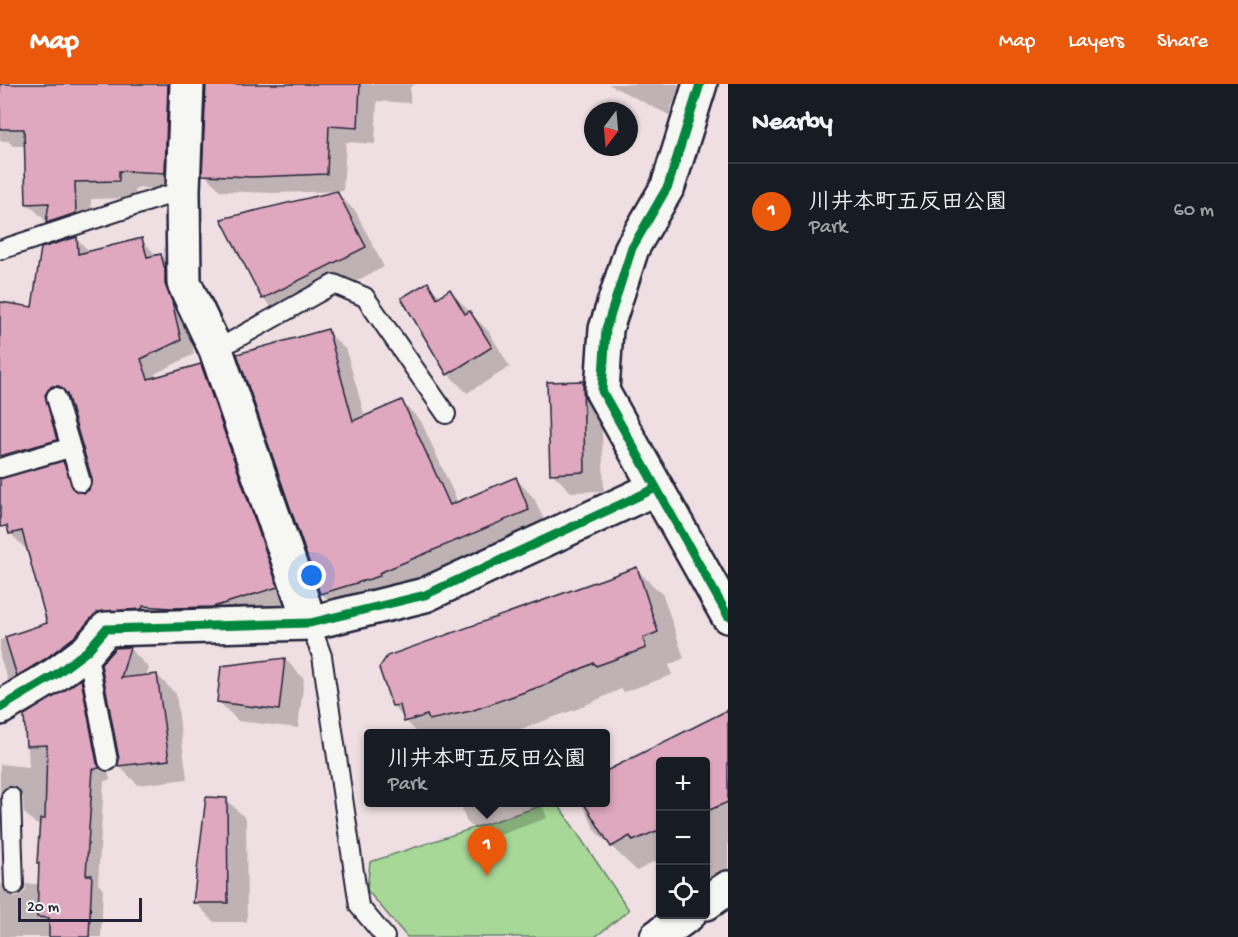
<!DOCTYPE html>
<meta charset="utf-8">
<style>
:root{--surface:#171b24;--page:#242831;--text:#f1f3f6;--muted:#9ea1a6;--line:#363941;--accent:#ea580c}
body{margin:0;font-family:"Gochi Hand","Klee One",sans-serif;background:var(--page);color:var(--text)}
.controls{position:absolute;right:18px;bottom:18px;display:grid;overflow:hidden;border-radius:6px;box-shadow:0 2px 4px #0004}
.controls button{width:54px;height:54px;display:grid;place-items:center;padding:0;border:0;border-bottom:2px solid var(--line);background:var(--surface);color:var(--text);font:30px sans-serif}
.compass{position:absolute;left:584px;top:18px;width:54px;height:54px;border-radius:50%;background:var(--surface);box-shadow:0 2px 4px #0004;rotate:196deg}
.scale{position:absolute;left:18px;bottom:15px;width:124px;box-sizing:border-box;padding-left:6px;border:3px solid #22223b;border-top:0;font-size:16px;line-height:21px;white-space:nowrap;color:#22223b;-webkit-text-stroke:4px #f6f6f2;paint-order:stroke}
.you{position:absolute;left:312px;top:492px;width:21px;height:21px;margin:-15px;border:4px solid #fff;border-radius:50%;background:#1a73e8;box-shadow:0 0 0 9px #1a73e833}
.badge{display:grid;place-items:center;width:39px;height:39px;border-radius:50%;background:var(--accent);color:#fff;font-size:20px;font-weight:700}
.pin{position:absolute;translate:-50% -50px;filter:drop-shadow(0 2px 3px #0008)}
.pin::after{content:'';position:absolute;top:32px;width:21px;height:18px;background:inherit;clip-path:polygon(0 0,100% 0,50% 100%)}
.popup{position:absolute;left:364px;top:645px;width:246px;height:78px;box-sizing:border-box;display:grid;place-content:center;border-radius:6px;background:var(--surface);filter:drop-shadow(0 2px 4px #0005);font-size:20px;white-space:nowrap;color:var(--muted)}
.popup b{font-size:22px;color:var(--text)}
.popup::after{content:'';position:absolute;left:50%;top:100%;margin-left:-12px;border:12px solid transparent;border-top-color:var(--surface)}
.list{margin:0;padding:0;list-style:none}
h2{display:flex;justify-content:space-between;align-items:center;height:78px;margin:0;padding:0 24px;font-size:26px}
h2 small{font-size:20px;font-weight:400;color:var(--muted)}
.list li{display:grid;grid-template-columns:39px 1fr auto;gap:18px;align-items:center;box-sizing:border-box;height:96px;padding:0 24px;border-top:2px solid var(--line)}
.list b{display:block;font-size:22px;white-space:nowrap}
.list p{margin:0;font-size:20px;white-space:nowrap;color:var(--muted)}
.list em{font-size:20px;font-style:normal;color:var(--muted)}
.icon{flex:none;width:33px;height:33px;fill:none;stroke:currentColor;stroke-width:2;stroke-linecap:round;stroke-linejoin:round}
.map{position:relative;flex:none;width:728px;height:853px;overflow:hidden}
header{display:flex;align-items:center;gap:36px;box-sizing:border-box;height:84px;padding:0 30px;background:var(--accent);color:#fff}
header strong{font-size:28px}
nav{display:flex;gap:33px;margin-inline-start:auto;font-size:21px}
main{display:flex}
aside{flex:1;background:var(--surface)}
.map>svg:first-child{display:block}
.park{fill:#a8d898;stroke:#657d6a;stroke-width:1.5}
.shadow{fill:#0003}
.building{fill:#dfa8be;stroke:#22223b;stroke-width:1.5}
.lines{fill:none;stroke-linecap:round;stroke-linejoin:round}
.lane-casing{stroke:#22223b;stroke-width:22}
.street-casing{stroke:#22223b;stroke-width:38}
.lane{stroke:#f6f6f2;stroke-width:18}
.street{stroke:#f6f6f2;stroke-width:33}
.cycleway-casing{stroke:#f6f6f2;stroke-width:13}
.cycleway{stroke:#00873e;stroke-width:9}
</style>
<header>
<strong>Map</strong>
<nav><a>Map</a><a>Layers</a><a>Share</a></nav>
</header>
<main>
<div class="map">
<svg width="728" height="853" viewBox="0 0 728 853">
<rect width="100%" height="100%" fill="#efdfe2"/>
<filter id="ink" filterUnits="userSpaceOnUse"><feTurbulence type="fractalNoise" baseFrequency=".0167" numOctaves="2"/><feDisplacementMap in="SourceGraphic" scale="12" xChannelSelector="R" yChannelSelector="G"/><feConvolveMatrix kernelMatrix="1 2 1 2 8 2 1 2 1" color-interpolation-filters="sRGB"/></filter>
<g filter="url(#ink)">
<path class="park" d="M550 719H557L629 826 595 853H407L367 806 370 778Z"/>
<g class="shadow">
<path d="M0 0H197L182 106 135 104 136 114 91 115 93 146 74 152 91 169 142 156 157 172 161 171 176 186 194 270 155 290 156 294 201 282 215 297 292 518 228 537 113 542 22 610 8 596 0 573V556L48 540 28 463 25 464 10 449 63 379 77 394 84 411 90 407 93 395 70 317 67 316 62 320 71 370 0 375V220L33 225 66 158 47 139 48 136H45L27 119 26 62H13L8 57H0Z"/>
<path d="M207 0H416L410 3V19L377 17 375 60 346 58 343 107 272 109 221 107 204 90Z"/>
<path d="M608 0H683L670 25 675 34Z"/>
<path d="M336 108 356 128 384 183 282 234 263 214Z"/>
<path d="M427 200 441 213 450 207 489 248 510 283 467 309 448 290Z"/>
<path d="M327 247 346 266 365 333 401 317 421 337 458 419 515 394 534 414 548 445 340 528 321 509Z"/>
<path d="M582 299 601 318 604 407 571 408 552 389Z"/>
<path d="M636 485 663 511 684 574 669 581 672 591 624 608 621 605 577 625 507 650H418L393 622Z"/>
<path d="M116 565H130L149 584 146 592 157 591 176 610 187 695 138 701 119 682Z"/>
<path d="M285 575 304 595 298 644 238 637 219 618 223 583Z"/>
<path d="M81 597 92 608 110 696 104 697 98 800 103 805 101 853H0V799L14 811V814L20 812 26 806V800H38L41 741 36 740 24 729 23 713 16 715 11 737 0 735V680L29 683 26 632Z"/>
<path d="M728 627V797L706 800V678H660V781L655 777 637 787 596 748 581 718H606V688Z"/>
<path d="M227 716 246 735 247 838H214L195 818Z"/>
<path d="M460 718H541L547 734 486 756 466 737Z"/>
</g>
<g class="building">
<path d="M0 0H168L165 89 119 87V97L75 98 76 129 46 139 49 119 26 120 24 45H0Z"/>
<path d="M206 0H360L358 44 329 42 327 90 254 93 202 91Z"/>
<path d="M337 107 366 163 262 215 221 135Z"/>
<path d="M77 153 78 170 142 154 147 173 161 170 165 186V200L172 217 181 256 141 275 148 295 201 280 278 503 213 523 172 524 143 522 142 525 98 528 74 553 45 575 17 592 5 553 47 539 22 447 9 450 7 442 0 443V395L63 377 74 406 84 409 89 406 92 395 67 310 59 302H52L48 306 45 311 57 356 0 372V218L32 223 41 164Z"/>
<path d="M428 198 437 214 450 205 465 230 470 227 492 263 447 291 401 214Z"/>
<path d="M328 245 353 337 402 316 450 421 516 393 529 426 379 489 380 492 320 510 237 270Z"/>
<path d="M583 297 585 388 550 390 547 298Z"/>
<path d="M637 483 658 548 643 554 646 564 596 582 594 579 550 599 471 627 429 636 427 631 404 638 400 621 392 622 379 584 387 572Z"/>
<path d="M130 563 121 594 157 590 169 676 118 682 119 675 101 580 115 564Z"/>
<path d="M285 574 279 626 217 618 221 582Z"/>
<path d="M81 595 97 679 100 684 93 685 86 791H92L89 853H49V834L37 833 39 779H37L40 735H45L47 661 26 662 24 631Z"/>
<path d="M728 626V718L705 728V678H660V749L656 747 633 757 630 752 611 763 583 718H606V687Z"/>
<path d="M206 713 227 714 228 819H193Z"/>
</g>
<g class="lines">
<defs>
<g id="lane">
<path d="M0 166 183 106"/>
<path d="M216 266 334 200 365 213 446 330"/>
<path d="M56 313 81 398"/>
<path d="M0 384 69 364"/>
<path d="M310 539 322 572 359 822 385 853"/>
<path d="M87 567 108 677"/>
<path d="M11 713 14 801"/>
</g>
<g id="street">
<path d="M187 0 183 106 184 199 216 266 310 539"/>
<path d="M700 0 668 102 632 164 606 245 602 307 728 532"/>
<path d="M0 624 55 591 87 567 106 545 310 539 425 511 656 404"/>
<path d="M706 819 728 804"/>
<path d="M657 853 689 830"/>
</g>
</defs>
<use href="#lane" class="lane-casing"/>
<use href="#street" class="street-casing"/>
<use href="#lane" class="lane"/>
<use href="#street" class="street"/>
<defs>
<g id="cycleway">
<path d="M700 0 668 102 632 164 606 245 602 307 728 532"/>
<path d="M0 624 55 591 87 567 106 545 310 539 425 511 656 404"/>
</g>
</defs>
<use href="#cycleway" class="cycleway-casing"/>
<use href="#cycleway" class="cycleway"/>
</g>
</g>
</svg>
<div class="controls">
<button>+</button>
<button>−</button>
<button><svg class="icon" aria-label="locate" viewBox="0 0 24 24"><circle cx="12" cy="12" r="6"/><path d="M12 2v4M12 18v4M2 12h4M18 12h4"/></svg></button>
</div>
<svg class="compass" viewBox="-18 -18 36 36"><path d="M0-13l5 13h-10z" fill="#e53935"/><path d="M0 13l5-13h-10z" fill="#9ea1a6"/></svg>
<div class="scale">20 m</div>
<div class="you"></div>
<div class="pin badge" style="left:487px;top:792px">1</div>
<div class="popup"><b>川井本町五反田公園</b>Park</div>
</div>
<aside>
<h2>Nearby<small></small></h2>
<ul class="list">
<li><span class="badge">1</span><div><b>川井本町五反田公園</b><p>Park</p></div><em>60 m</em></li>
</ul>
</aside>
</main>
